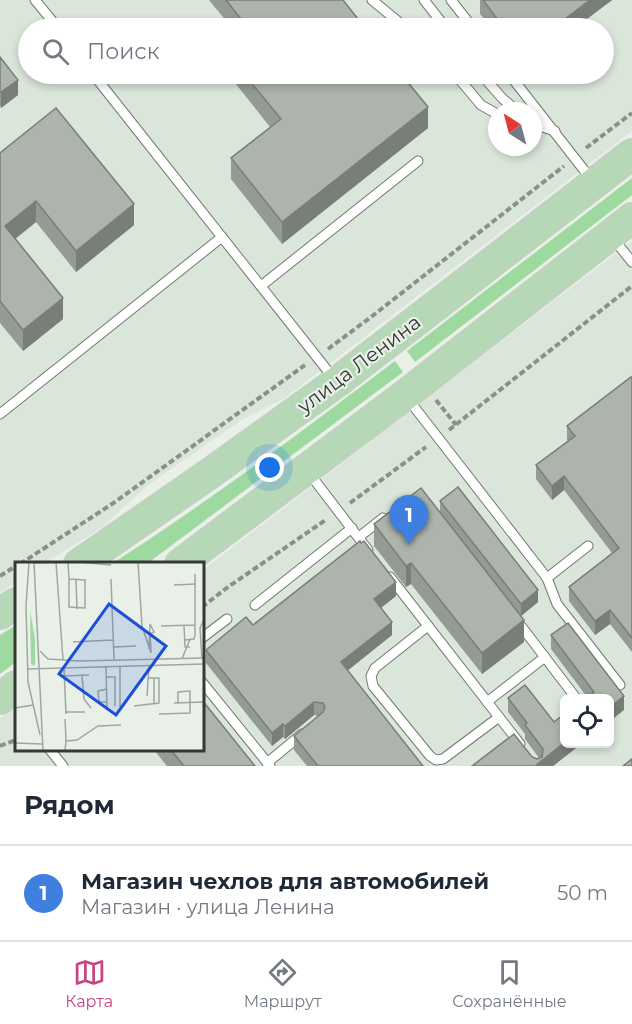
<!DOCTYPE html>
<html lang="ru">
<meta charset="utf-8">
<style>
:root{--surface:#fff;--page:#f6f6f7;--text:#1f2937;--muted:#747a83;--line:#e0e1e3;--accent:#ca4383}
body{margin:0;font-family:Montserrat,sans-serif;background:var(--page);color:var(--text)}
.controls{position:absolute;right:18px;bottom:18px;display:grid;overflow:hidden;border-radius:9px;box-shadow:0 3px 9px #0003}
.controls button{width:54px;height:54px;display:grid;place-items:center;padding:0;border:0;border-bottom:2px solid var(--line);background:var(--surface);color:var(--text);font:30px sans-serif}
.compass{position:absolute;left:488px;top:102px;width:54px;height:54px;border-radius:50%;background:var(--surface);box-shadow:0 3px 9px #0003;rotate:324deg}
.you{position:absolute;left:270px;top:468px;width:21px;height:21px;margin:-15px;border:4px solid #fff;border-radius:50%;background:#1a73e8;box-shadow:0 0 0 9px #1a73e833}
.badge{display:grid;place-items:center;width:39px;height:39px;border-radius:50%;background:var(--accent);color:#fff;font-size:20px;font-weight:700}
.pin{position:absolute;translate:-50% -50px;filter:drop-shadow(0 2px 3px #0008)}
.pin::after{content:'';position:absolute;top:32px;width:21px;height:18px;background:inherit;clip-path:polygon(0 0,100% 0,50% 100%)}
.list{margin:0;padding:0;list-style:none}
h2{display:flex;justify-content:space-between;align-items:center;height:78px;margin:0;padding:0 24px;font-size:26px}
h2 small{font-size:20px;font-weight:400;color:var(--muted)}
.list li{display:grid;grid-template-columns:39px 1fr auto;gap:18px;align-items:center;box-sizing:border-box;height:96px;padding:0 24px;border-top:2px solid var(--line)}
.list b{display:block;font-size:22px;white-space:nowrap}
.list p{margin:0;font-size:20px;white-space:nowrap;color:var(--muted)}
.list em{font-size:20px;font-style:normal;color:var(--muted)}
.icon{flex:none;width:33px;height:33px;fill:none;stroke:currentColor;stroke-width:2;stroke-linecap:round;stroke-linejoin:round}
.map{position:relative;flex:none;width:632px;height:766px;overflow:hidden}
.search{position:absolute;background:var(--surface);box-shadow:0 3px 9px #0003;left:18px;right:18px;top:18px;height:66px;display:flex;align-items:center;gap:15px;box-sizing:border-box;padding:0 21px;border-radius:33px;color:var(--muted);font-size:22px}
.sheet{height:174px;background:var(--surface)}
nav{display:flex;justify-content:space-around;align-items:center;box-sizing:border-box;height:84px;border-top:2px solid var(--line);background:var(--surface);font-size:16px;color:var(--muted)}
nav a{display:grid;justify-items:center;gap:3px}
nav .on{color:var(--accent)}
.map>svg:first-child{display:block}
.built{fill:#d9e6d9;fill-rule:evenodd}
.green{fill:#9ed99f}
.lines{fill:none;stroke-linecap:round;stroke-linejoin:round}
.lane-casing{stroke:#717971;stroke-width:11}
.primary-casing{stroke:#cacbca;stroke-width:32}
.path{stroke:#8b908b;stroke-width:4;stroke-dasharray:6 3;stroke-linecap:butt}
.lane{stroke:#fff;stroke-width:9}
.primary{stroke:#b6d8b7;stroke-width:30}
.wall{fill:#949b94}
.shaded-wall{fill:#787e78}
.building{fill:#acb4ac;stroke:#787e78;stroke-width:1.5}
.labels{text-anchor:middle;stroke-width:4.5;stroke-linejoin:round;paint-order:stroke}
.street-label{font-size:20px;fill:#353835;stroke:#e8f0e8}
.inset-road{fill:none;stroke:#a0a6a0;stroke-width:1.5}
.view{fill:#1d4ed8;fill-opacity:0.15;stroke:#1d4ed8;stroke-width:3}
.inset-edge{fill:none;stroke:#353835;stroke-width:3}
</style>
<div class="map">
<svg width="632" height="766" viewBox="0 0 632 766">
<rect width="100%" height="100%" fill="#e8f0e8"/>
<g class="built">
<path d="M0 0H632V131L285 398 243 419 148 485 101 528 45 563 16 564V582L0 593ZM28 28H604V74H28ZM497 111H533V147H497Z"/>
<path d="M632 241V766H0V719L16 707V750H202L203 570ZM564 698H610V744H564Z"/>
</g>
<g class="green">
<path d="M632 178V195L415 362 407 351Z"/>
<path d="M395 361 403 372 148 563H113C210 501 302 431 395 361Z"/>
<path d="M16 625V662L0 674V635Z"/>
</g>
<g class="lines">
<defs>
<g id="lane">
<path d="M35 0 58 28"/>
<path d="M372 0 406 28"/>
<path d="M424 0 446 28"/>
<path d="M451 0 473 28"/>
<path d="M93 74 335 380"/>
<path d="M455 74 481 105 497 114"/>
<path d="M481 74 502 98 517 111"/>
<path d="M509 74 591 179"/>
<path d="M533 124 555 131"/>
<path d="M612 237 632 262"/>
<path d="M261 286 418 161"/>
<path d="M408 399 547 578 557 604 620 685"/>
<path d="M0 414 222 237"/>
<path d="M309 473 368 550"/>
<path d="M359 537 383 518"/>
<path d="M390 577 520 744"/>
<path d="M547 578 588 546"/>
<path d="M255 605 352 528"/>
<path d="M518 622 576 698"/>
<path d="M428 626 375 668 371 676 373 686 430 756 436 760 443 759 499 717"/>
<path d="M202 638 227 619"/>
<path d="M202 682 270 766"/>
<path d="M487 702 545 657"/>
<path d="M50 750 63 766"/>
<path d="M267 763 302 734"/>
</g>
<g id="primary">
<path d="M79 564 209 474 337 382 632 154"/>
<path d="M180 564 405 395 632 218"/>
<path d="M0 614 16 603"/>
<path d="M0 699 16 686"/>
</g>
</defs>
<use href="#lane" class="lane-casing"/>
<use href="#primary" class="primary-casing"/>
<g class="path">
<path d="M586 148 632 113"/>
<path d="M328 349 371 317 564 166"/>
<path d="M436 400 456 425"/>
<path d="M449 430 632 286"/>
<path d="M350 503 426 447"/>
<path d="M20 564 115 502 305 365"/>
<path d="M0 576 16 566"/>
<path d="M202 607 228 587 327 519"/>
<path d="M0 746 16 740"/>
</g>
<use href="#lane" class="lane"/>
<use href="#primary" class="primary"/>
</g>
<g class="wall">
<path d="M209 0H343L365 28H232Z"/>
<path d="M480 0H612L575 28H492L480 14Z"/>
<path d="M0 57 18 95 1 108 0 106Z"/>
<path d="M228 74H401L428 128 282 244 231 179V158L270 127Z"/>
<path d="M0 153 134 225 76 272 36 222 15 239 63 319 23 351 0 323Z"/>
<path d="M632 379V652L610 624 595 635 569 601V587L612 553 564 490 552 500 536 479V465L568 441 567 440V426Z"/>
<path d="M440 501 538 602 521 616 440 513Z"/>
<path d="M374 524 524 642 482 674 411 584 406 587 374 546Z"/>
<path d="M396 596 381 608 392 635 347 670 423 766H307L294 750V736L318 716 314 715 285 739 283 737 272 746 206 663V650L253 625Z"/>
<path d="M551 635 624 710 587 697 551 649Z"/>
<path d="M508 698 564 744H581L553 766H472L532 757 537 759 539 758 525 739V734L508 712Z"/>
<path d="M154 750H202L255 766H167Z"/>
</g>
<g class="shaded-wall">
<path d="M590 0H612L575 28H553Z"/>
<path d="M18 80V95L1 108V92Z"/>
<path d="M428 107V128L282 244V222Z"/>
<path d="M36 201V222L5 247V226Z"/>
<path d="M134 204V225L76 272V251Z"/>
<path d="M63 298V319L23 351V330Z"/>
<path d="M564 476V490L552 500V486Z"/>
<path d="M411 563V584L406 587V566Z"/>
<path d="M396 582V596L374 613V599Z"/>
<path d="M538 590V602L521 616V604Z"/>
<path d="M610 610V624L595 635V621Z"/>
<path d="M524 620V642L482 674V653Z"/>
<path d="M392 622V635L341 676V662Z"/>
<path d="M624 696V710L609 722V708Z"/>
<path d="M314 702V715L285 739V726Z"/>
<path d="M283 724V737L272 746V733Z"/>
<path d="M564 744H581L553 766H535Z"/>
</g>
<g class="building">
<path d="M226 0H343L365 28H238L244 23Z"/>
<path d="M483 0H590L553 28H504Z"/>
<path d="M0 57 18 80 1 92 0 91Z"/>
<path d="M244 74H401L428 107 282 222 231 158 281 119Z"/>
<path d="M56 108 134 204 76 251 36 201 5 226 63 298 23 330 0 301V153Z"/>
<path d="M631 377 632 379V638L610 610 595 621 569 587 619 548 564 476 552 486 536 465 575 436 567 426Z"/>
<path d="M458 487 538 590 521 604 440 501Z"/>
<path d="M421 488 524 620 482 653 411 563 406 566 374 524Z"/>
<path d="M360 541 361 543 364 541 396 582 374 599 392 622 341 662 423 766H318L294 736 323 712 325 707 323 703 314 702 285 726 283 724 272 733 206 650 246 617 253 625Z"/>
<path d="M568 623 624 696 609 708V699H585L594 692 551 635Z"/>
<path d="M525 685 554 722 564 714V743L535 766H472L514 734 532 757 537 759 542 757 543 749 525 725 527 723 508 698Z"/>
<path d="M202 700 255 766H184L171 750H202Z"/>
<path d="M632 759V766H623Z"/>
</g>
<g class="labels">
<g class="street-label">
<text transform="translate(359 364) rotate(-37)" y="7">улица Ленина</text>
</g>
</g>
<g transform="translate(15 562)">
<rect width="189" height="189" fill="#e8f0e8"/>
<path d="M15 48 20 77V104L16 102Z" fill="#9ed99f"/>
<path class="inset-road" d="M14 0 11 44 13 120 25 173M19 0 28 189M41 0 48 98M53 0 54 17V45L70 46V18L54 17M64 0 96 3M123 0 127 64 136 91M19 1 46 0M61 17 62 47M96 17 99 97M159 23 181 22M169 63 170 85H175M146 64 180 63M170 78 179 77 180 73V12M58 80 98 78M99 85 121 84M134 87 135 62 139 70 135 72 136 90M25 89 33 97 65 99 189 96M167 97 175 77M187 97 185 66 189 58M91 105 92 148M105 105V145M49 106 51 152M12 107 189 102M49 114 74 113M67 114 69 137 76 146M91 115H100V144M139 116V142M92 127 83 129 84 140H92M132 134 134 104M159 141 189 140M119 144 144 141V116H134M0 146 18 143M50 150H70M144 152 175 151V129L163 130V141M50 157 51 179M0 181 27 182M50 189 51 179 62 178 83 164 106 163"/>
<path class="view" d="M94 42 151 84 101 153 44 112Z"/>
<rect width="189" height="189" class="inset-edge"/>
</g>
</svg>
<div class="controls">
<button><svg class="icon" aria-label="locate" viewBox="0 0 24 24"><circle cx="12" cy="12" r="6"/><path d="M12 2v4M12 18v4M2 12h4M18 12h4"/></svg></button>
</div>
<svg class="compass" viewBox="-18 -18 36 36"><path d="M0-13l5 13h-10z" fill="#e53935"/><path d="M0 13l5-13h-10z" fill="#747a83"/></svg>
<div class="you"></div>
<div class="pin badge" style="left:409px;top:545px;background:#3f7fe0">1</div>
<div class="search"><svg class="icon" aria-label="search" viewBox="0 0 24 24"><circle cx="10" cy="10" r="6"/><path d="M15 15l6 6"/></svg>Поиск</div>
</div>
<section class="sheet">
<h2>Рядом<small></small></h2>
<ul class="list">
<li><span class="badge" style="background:#3f7fe0">1</span><div><b>Магазин чехлов для автомобилей</b><p>Магазин · улица Ленина</p></div><em>50 m</em></li>
</ul>
</section>
<nav>
<a class="on"><svg class="icon" aria-label="map" viewBox="0 0 24 24"><path d="M3 6l6-2 6 2 6-2v14l-6 2-6-2-6 2zM9 4v14M15 6v14"/></svg>Карта</a>
<a><svg class="icon" aria-label="directions" viewBox="0 0 24 24"><path d="M12 3l9 9-9 9-9-9zM9 14v-3h6M13 9l2 2-2 2"/></svg>Маршрут</a>
<a><svg class="icon" aria-label="saved" viewBox="0 0 24 24"><path d="M7 4h10v16l-5-4-5 4z"/></svg>Сохранённые</a>
</nav>
